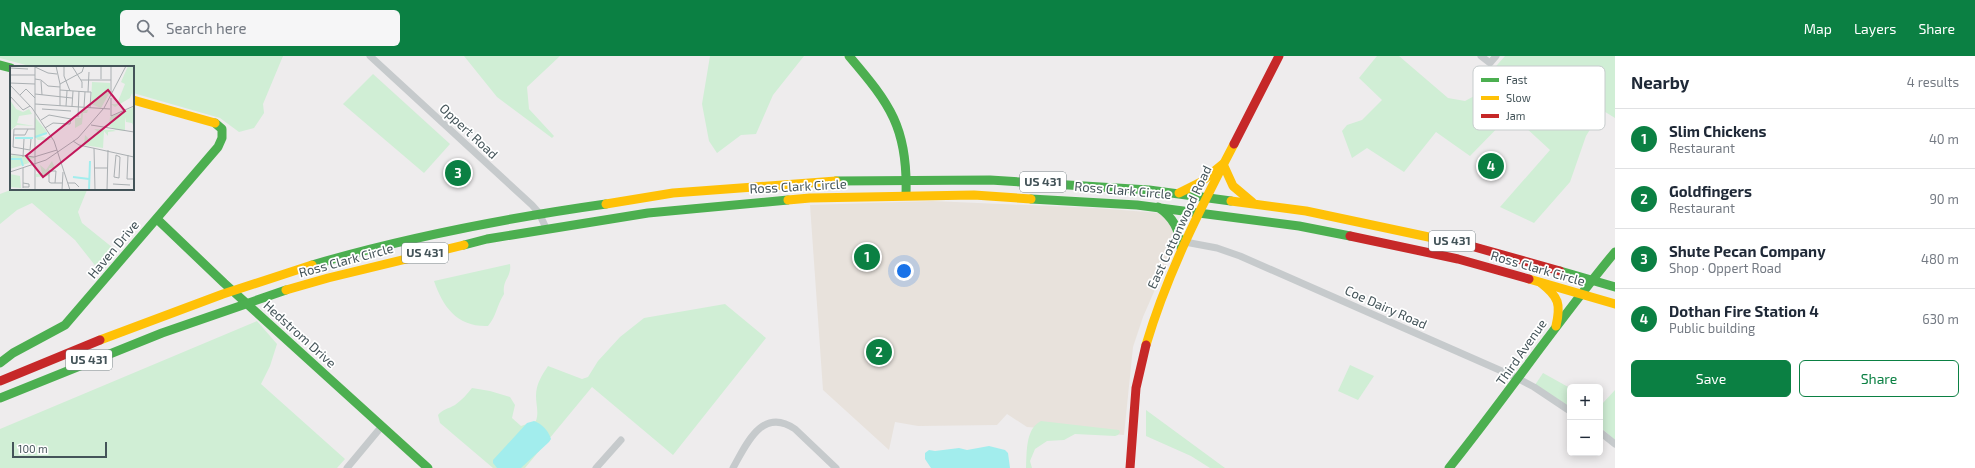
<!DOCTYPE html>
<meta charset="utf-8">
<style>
:root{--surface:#fff;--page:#f6f6f7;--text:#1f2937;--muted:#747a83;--line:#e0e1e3;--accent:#0b8043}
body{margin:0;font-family:"Exo 2",sans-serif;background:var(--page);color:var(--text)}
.controls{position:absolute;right:12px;bottom:12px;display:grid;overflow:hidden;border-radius:6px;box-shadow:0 2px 10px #0003}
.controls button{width:36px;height:36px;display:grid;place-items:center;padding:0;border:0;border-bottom:1px solid var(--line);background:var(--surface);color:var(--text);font:20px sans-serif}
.scale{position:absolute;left:12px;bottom:10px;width:95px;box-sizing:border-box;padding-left:4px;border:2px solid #445459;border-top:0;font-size:11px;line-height:14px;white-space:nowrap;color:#445459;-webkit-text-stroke:3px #fff;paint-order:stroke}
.you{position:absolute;left:904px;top:215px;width:14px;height:14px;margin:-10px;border:3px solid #fff;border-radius:50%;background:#1a73e8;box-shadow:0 0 0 6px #1a73e833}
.badge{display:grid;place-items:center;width:26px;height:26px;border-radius:50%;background:var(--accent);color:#fff;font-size:13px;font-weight:700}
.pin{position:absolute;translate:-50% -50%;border:2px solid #fff;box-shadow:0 1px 4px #0006}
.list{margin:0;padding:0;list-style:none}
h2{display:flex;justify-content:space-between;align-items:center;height:52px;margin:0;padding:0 16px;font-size:17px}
h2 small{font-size:13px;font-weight:400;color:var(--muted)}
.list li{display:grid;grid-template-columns:26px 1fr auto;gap:12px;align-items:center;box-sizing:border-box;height:60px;padding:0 16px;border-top:1px solid var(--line)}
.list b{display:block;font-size:15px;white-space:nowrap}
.list p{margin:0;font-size:13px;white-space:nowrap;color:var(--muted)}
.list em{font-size:13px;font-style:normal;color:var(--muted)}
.actions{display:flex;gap:8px;padding:12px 16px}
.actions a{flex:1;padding:9px 0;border:1px solid var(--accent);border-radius:6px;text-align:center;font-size:14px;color:var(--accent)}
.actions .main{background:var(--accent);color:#fff}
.icon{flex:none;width:22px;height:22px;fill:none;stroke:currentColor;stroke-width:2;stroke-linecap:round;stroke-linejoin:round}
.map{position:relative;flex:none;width:1615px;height:412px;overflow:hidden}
header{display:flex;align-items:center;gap:24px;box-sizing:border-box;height:56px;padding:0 20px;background:var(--accent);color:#fff}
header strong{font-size:19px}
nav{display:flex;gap:22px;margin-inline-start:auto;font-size:14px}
.search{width:280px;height:36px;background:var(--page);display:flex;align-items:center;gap:10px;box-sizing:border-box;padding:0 14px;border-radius:6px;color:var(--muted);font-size:15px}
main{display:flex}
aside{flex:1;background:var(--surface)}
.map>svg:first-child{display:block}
.commercial{fill:#e8e2dc}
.green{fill:#d0eed5}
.water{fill:#a2eded}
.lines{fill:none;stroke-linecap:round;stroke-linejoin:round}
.street{stroke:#c6cacc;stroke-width:7}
.fast{stroke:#4caf50;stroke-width:9}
.slow{stroke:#ffc107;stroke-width:9}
.jam{stroke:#c62828;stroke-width:9}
.labels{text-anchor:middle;stroke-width:3.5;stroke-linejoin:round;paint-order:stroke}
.shield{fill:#fff;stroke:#7c878b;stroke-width:1}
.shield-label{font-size:12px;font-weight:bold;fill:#445459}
.street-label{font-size:13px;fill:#445459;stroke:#fff}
.inset-river{fill:none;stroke:#a2eded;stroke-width:2}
.inset-road{fill:none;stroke:#aaafb2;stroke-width:1}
.view{fill:#c2185b;fill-opacity:0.15;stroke:#c2185b;stroke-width:2}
.inset-edge{fill:none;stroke:#445459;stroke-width:2}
.key{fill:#fff;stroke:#c7cccd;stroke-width:1}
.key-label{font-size:11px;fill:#445459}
</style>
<header>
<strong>Nearbee</strong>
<div class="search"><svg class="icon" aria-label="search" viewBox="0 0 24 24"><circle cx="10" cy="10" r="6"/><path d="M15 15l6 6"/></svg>Search here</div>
<nav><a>Map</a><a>Layers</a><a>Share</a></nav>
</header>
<main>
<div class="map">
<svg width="1615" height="412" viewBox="0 0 1615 412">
<rect width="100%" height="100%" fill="#eeeced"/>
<path class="commercial" d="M932 145 1096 152 1160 157 1168 162 1177 183 1143 261 1133 291 1124 379 1027 371 1007 358 997 369 918 370 895 366 889 394 823 334 810 149Z"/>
<g class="green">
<path d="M0 0H283L263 48 264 57 254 72 239 76 220 62 133 37V11H33L0 2Z"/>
<path d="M464 0H560L527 31 529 53 554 80 552 82 497 41Z"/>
<path d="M710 0H804L773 39 756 78 741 79 717 97 709 85 702 48Z"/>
<path d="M1377 0H1399L1448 42 1465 45 1478 38 1490 17 1505 0H1615V62L1602 54 1586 80 1570 126 1534 167 1500 151 1550 94 1511 58 1470 100 1436 76 1404 116 1367 92 1352 102 1342 75 1347 69 1362 64 1382 44 1359 22Z"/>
<path d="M373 18 450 88 424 117 343 48Z"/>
<path d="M13 133H85L87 134 78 156 82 167 118 196 101 217 75 184 32 147 17 154 0 168V138Z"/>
<path d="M510 208C512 221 502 223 504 238 496 251 497 259 488 270 457 271 443 251 434 225Z"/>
<path d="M725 248 766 282 673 399 592 331 525 412H493L440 367 438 359C443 353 448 353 455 349 462 344 467 338 472 332L490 335 510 341 515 349 512 362 521 370 536 365C539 356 536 349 536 340 536 328 542 319 548 310L582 323 588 321 598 305 620 281 644 262Z"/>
<path d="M257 265 277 288 270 310 261 328 345 403 337 412H0V373Z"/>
<path d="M1350 309 1374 320 1358 344 1338 335Z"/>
<path d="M1543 317 1570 332V351L1535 329Z"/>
<path d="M1615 334V384L1600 371V348H1602Z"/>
<path d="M1146 354 1225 412H1210L1191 400 1146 380Z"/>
<path d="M1041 365 1119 374 1120 376 1118 379 1115 380 1075 378 1064 384 1047 385 1035 393 1030 405 1032 412H1026C1027 397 1025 373 1041 365Z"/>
</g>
<g class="water">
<path d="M534 365C542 368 548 374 551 383L549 386 521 412H497L493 407V404L527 367Z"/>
<path d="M989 390 1005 394 1008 397 1010 412H931L925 403V397L929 394 935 395 959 392 967 394Z"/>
</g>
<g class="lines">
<g class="street">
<path d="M370 0 532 149 539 157 546 172"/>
<path d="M1481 0 1490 7 1496 0"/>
<path d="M1185 186 1217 192 1240 200 1513 320 1534 331 1570 355"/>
<path d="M1600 376 1615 388"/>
<path d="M347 412 382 370"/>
<path d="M596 412 621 384"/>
<path d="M733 412C746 389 762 350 795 373L836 412"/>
</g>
<g class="fast">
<path d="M849 0C890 48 908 72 906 138"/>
<path d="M0 9 11 12"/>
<path d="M836 125 990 124 1149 134 1231 145"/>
<path d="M1031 143 1137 149 1299 170 1350 180"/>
<path d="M1158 151C1174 162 1179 173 1181 192"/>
<path d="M157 163 224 227 428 412"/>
<path d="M464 189 487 183 648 157 788 144"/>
<path d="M312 209C408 181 507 162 606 148"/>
<path d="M1560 215 1615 231"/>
<path d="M0 307 13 297 65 269 218 91 222 82V73L215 67"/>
<path d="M0 342 162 277 286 234"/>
<path d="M1449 412C1506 341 1557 266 1615 196"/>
</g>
<g class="slow">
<path d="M133 44 215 67"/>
<path d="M1179 137 1201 126 1223 108 1233 130 1252 146"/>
<path d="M788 144 810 142 974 139 1031 143"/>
<path d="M1231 145 1306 155 1471 190"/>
<path d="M606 148 673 137 836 125"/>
<path d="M1529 223 1615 248"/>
<path d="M1541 227C1559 241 1561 248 1556 270"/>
<path d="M286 234 328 222 464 189"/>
<path d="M100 284 223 238 312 209"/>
<path d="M1146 289C1167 218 1200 153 1234 88"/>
</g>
<g class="jam">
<path d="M1234 88 1279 0"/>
<path d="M1350 180 1458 203 1529 223"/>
<path d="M1471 190 1560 215"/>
<path d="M0 325 100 284"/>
<path d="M1130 412 1136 332 1146 289"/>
</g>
</g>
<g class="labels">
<g class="shield">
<rect x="1020" y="116" width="46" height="20" rx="3"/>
<rect x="1429" y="175" width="46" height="20" rx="3"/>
<rect x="402" y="187" width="46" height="20" rx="3"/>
<rect x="66" y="294" width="46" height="20" rx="3"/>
</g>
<g class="shield-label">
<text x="1043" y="130">US 431</text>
<text x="1452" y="189">US 431</text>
<text x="425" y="201">US 431</text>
<text x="89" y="308">US 431</text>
</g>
<g class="street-label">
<text transform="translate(469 75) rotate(43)" y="5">Oppert Road</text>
<text transform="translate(798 130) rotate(-3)" y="5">Ross Clark Circle</text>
<text transform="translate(1123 134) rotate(5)" y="5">Ross Clark Circle</text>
<text transform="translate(1179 171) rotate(-65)" y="5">East Cottonwood Road</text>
<text transform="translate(113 193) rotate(-50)" y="5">Haven Drive</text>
<text transform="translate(346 204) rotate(-15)" y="5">Ross Clark Circle</text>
<text transform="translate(1538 212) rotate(16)" y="5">Ross Clark Circle</text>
<text transform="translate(1386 251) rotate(24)" y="5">Coe Dairy Road</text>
<text transform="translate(300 278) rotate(42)" y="5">Hedstrom Drive</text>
<text transform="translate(1521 296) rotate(-55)" y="5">Third Avenue</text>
</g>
</g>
<g transform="translate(10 10)">
<rect width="124" height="124" fill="#eeeced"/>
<path d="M118 0H124V39L122 27 120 32 105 41 101 38H107L115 18 111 16ZM82 16 100 17V26L91 42 81 38ZM0 34 6 43 13 46 19 43 22 48 9 50 7 57 24 60 7 59 0 65ZM124 41V61L122 57 116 56 115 51V65L106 64 99 60 100 51ZM71 44H78L77 47H73L72 58 65 62V52H71ZM25 51 37 66 30 70 42 74H28L25 71ZM84 63 103 64 106 65 98 66V70L94 65 93 82 74 79 75 69 80 74 86 70 87 65ZM3 89 24 91V92L20 93 19 97 0 103V91ZM42 95 45 102H39V110L26 111V108L32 107 30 99 36 104ZM0 108 10 110 11 122 0 121Z" fill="#d0eed5"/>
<path class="inset-river" d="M0 49V63M25 71 37 67M5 72H23M0 93H11L13 100M63 111 79 113M79 124 80 95"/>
<path class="inset-road" d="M25 0V124M46 0 50 18V40M54 0V10L60 25M62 0 72 16V22M25 1 38 7 47 8M0 2 18 3M0 9H25M25 13 31 14 38 20 50 21M91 13V0M71 14H101M31 15 32 29M0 17 25 18M50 18 72 6 74 0M0 19 22 42 44 75 60 124M50 24 78 26M78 26 79 6M78 26H81L80 42M101 26V0M25 28 62 32M10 29 16 23 25 32M0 30 13 44 20 40M101 32V50L124 40M25 38 100 43M56 40 57 25M62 40 63 25M74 41 75 26M32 43 61 45M68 51 69 25M31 54 39 49 61 53 60 58 43 57 35 62M81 59 124 66M3 69H15L18 63M21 73 20 84 3 81 4 63H25M63 75 69 79 124 91M84 82 85 124M0 88 24 91 47 84M106 89 110 91 109 112 104 111ZM118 89 117 113H124M13 91 14 73M13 102V122M84 102H98M0 106 36 94 68 72 94 42 116 0M45 117 46 105H39V116L41 117H52M58 117H65L69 121M103 118 120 119M13 121H19V118L13 117M52 124 53 106M97 124 98 84"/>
<path class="view" d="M98 24 115 45 33 111 16 90Z"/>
<rect width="124" height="124" class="inset-edge"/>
</g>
<rect x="1473" y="10" width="132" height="64" rx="6" class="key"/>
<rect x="1481" y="22" width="18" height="4" fill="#4caf50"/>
<rect x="1481" y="40" width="18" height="4" fill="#ffc107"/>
<rect x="1481" y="58" width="18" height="4" fill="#c62828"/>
<g class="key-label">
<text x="1506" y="28">Fast</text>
<text x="1506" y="46">Slow</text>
<text x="1506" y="64">Jam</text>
</g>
</svg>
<div class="controls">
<button>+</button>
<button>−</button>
</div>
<div class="scale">100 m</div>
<div class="you"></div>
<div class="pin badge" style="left:867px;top:201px">1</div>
<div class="pin badge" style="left:879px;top:296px">2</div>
<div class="pin badge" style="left:458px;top:117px">3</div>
<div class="pin badge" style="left:1491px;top:110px">4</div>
</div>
<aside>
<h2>Nearby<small>4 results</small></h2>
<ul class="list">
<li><span class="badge">1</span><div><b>Slim Chickens</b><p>Restaurant</p></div><em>40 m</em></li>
<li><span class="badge">2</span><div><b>Goldfingers</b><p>Restaurant</p></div><em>90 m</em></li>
<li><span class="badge">3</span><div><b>Shute Pecan Company</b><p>Shop · Oppert Road</p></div><em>480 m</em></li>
<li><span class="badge">4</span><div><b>Dothan Fire Station 4</b><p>Public building</p></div><em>630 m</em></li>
</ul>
<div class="actions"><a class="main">Save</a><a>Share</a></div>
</aside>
</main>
